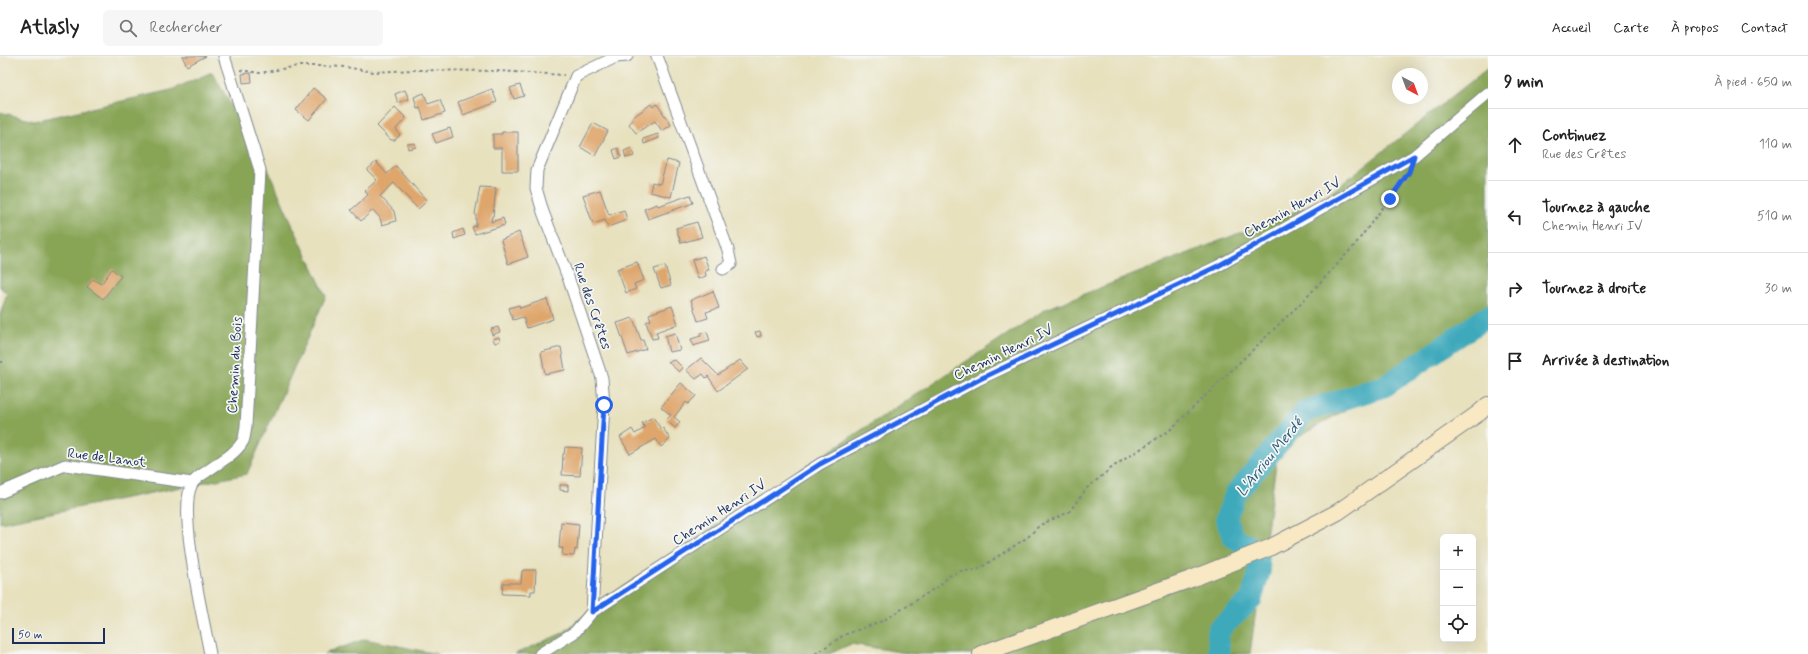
<!DOCTYPE html>
<html lang="fr">
<meta charset="utf-8">
<style>
:root{--surface:#fff;--page:#f6f6f6;--text:#222;--muted:#767676;--line:#e0e0e0}
body{margin:0;font-family:Mynerve,sans-serif;background:var(--page);color:var(--text)}
.controls{position:absolute;right:12px;bottom:12px;display:grid;overflow:hidden;border-radius:6px;box-shadow:0 4px 16px #0002}
.controls button{width:36px;height:36px;display:grid;place-items:center;padding:0;border:0;border-bottom:1px solid var(--line);background:var(--surface);color:var(--text);font:20px sans-serif}
.compass{position:absolute;left:1392px;top:12px;width:36px;height:36px;border-radius:50%;background:var(--surface);box-shadow:0 4px 16px #0002;rotate:139deg}
.scale{position:absolute;left:12px;bottom:10px;width:93px;box-sizing:border-box;padding-left:4px;border:2px solid #1b2f5e;border-top:0;font-size:11px;line-height:14px;white-space:nowrap;color:#1b2f5e;-webkit-text-stroke:3px #f6f6f2;paint-order:stroke}
.stop{position:absolute;width:12px;height:12px;margin:-9px;border:3px solid #2563eb;border-radius:50%;background:#fff}
.stop.end{background:#2563eb;border-color:#fff;box-shadow:0 1px 4px #0008}
.list{margin:0;padding:0;list-style:none}
h2{display:flex;justify-content:space-between;align-items:center;height:52px;margin:0;padding:0 16px;font-size:17px}
h2 small{font-size:13px;font-weight:400;color:var(--muted)}
.list li{display:grid;grid-template-columns:26px 1fr auto;gap:12px;align-items:center;box-sizing:border-box;height:72px;padding:0 16px;border-top:1px solid var(--line)}
.list b{display:block;font-size:15px;white-space:nowrap}
.list p{margin:0;font-size:13px;white-space:nowrap;color:var(--muted)}
.list em{font-size:13px;font-style:normal;color:var(--muted)}
.icon{flex:none;width:22px;height:22px;fill:none;stroke:currentColor;stroke-width:2;stroke-linecap:round;stroke-linejoin:round}
.map{position:relative;flex:none;width:1488px;height:598px;overflow:hidden}
header{display:flex;align-items:center;gap:24px;box-sizing:border-box;height:56px;padding:0 20px;background:var(--surface);border-bottom:1px solid var(--line)}
header strong{font-size:19px}
nav{display:flex;gap:22px;margin-inline-start:auto;font-size:14px}
.search{width:280px;height:36px;background:var(--page);display:flex;align-items:center;gap:10px;box-sizing:border-box;padding:0 14px;border-radius:6px;color:var(--muted);font-size:15px}
main{display:flex}
aside{flex:1;background:var(--surface)}
.map>svg:first-child{display:block}
.forest{fill:#88a557;stroke:#526a5a}
.lines{fill:none;stroke-linecap:round;stroke-linejoin:round}
.river{stroke:#3ca9bb;stroke-width:22}
.building{fill:#dfa66c}
.minor-casing{stroke:#81888e;stroke-width:13}
.secondary-casing{stroke:#81888e;stroke-width:18}
.path{stroke:#81888e;stroke-width:2;stroke-dasharray:3 3;stroke-linecap:butt}
.minor{stroke:#fff;stroke-width:11}
.secondary{stroke:#f8e8c3;stroke-width:16}
.route{stroke:#2563eb;stroke-width:5}
.labels{text-anchor:middle;stroke-width:3.5;stroke-linejoin:round;paint-order:stroke}
.street-label{font-size:14px;fill:#1b2f5e;stroke:#f6f6f2}
.water-label{font-size:15px;font-style:italic;fill:#275a7f;stroke:#f6f6f2}
</style>
<header>
<strong>Atlasly</strong>
<div class="search"><svg class="icon" aria-label="search" viewBox="0 0 24 24"><circle cx="10" cy="10" r="6"/><path d="M15 15l6 6"/></svg>Rechercher</div>
<nav><a>Accueil</a><a>Carte</a><a>À propos</a><a>Contact</a></nav>
</header>
<main>
<div class="map">
<svg width="1488" height="598" viewBox="0 0 1488 598">
<rect width="100%" height="100%" fill="#f6f6f2"/>
<filter id="ink" filterUnits="userSpaceOnUse"><feTurbulence type="fractalNoise" baseFrequency=".025" numOctaves="2"/><feDisplacementMap in="SourceGraphic" scale="8" xChannelSelector="R" yChannelSelector="G"/><feConvolveMatrix kernelMatrix="1 2 1 2 8 2 1 2 1" color-interpolation-filters="sRGB"/></filter>
<filter id="wash" filterUnits="userSpaceOnUse"><feTurbulence type="fractalNoise" baseFrequency=".012" numOctaves="4" result="noise"/><feDisplacementMap in="SourceGraphic" scale="16" xChannelSelector="R" yChannelSelector="G"/><feGaussianBlur stdDeviation="0.9" result="paint"/><feColorMatrix in="noise" values="0 0 0 0 0 0 0 0 0 0 0 0 0 0 0 0 0 1.4 0 .05"/><feComposite in="paint" operator="in"/></filter>
<g filter="url(#wash)">
<rect width="100%" height="100%" fill="#e7e1be"/>
<g class="forest">
<path d="M1488 12V268L1470 281 1278 393 1250 598H912L851 588 829 598H515L563 577 603 544 1046 253 1319 146Z"/>
<path d="M212 16 267 111 292 168 326 240 247 418 0 467V259L7 237 0 231V56L34 65 171 34Z"/>
<path d="M365 583 437 598H324Z"/>
</g>
<g class="lines">
<path class="river" d="M1219 598 1218 574 1251 544 1260 514 1256 494 1233 481 1226 462 1236 437 1306 355 1385 330 1488 260"/>
</g>
<g id="blocks">
<g class="building">
<path d="M182 0H206L187 10Z"/>
<path d="M251 17 252 26 243 27 242 18Z"/>
<path d="M520 29 524 40 514 43 510 32Z"/>
<path d="M313 32 327 43 309 64 296 54Z"/>
<path d="M492 33 497 46 463 59 458 46Z"/>
<path d="M405 34 409 43 398 47 395 38Z"/>
<path d="M424 37 428 48 440 44 445 57 424 64 420 51 417 52 414 41Z"/>
<path d="M651 48 653 51 657 48 671 69 662 75 655 65 636 77 629 68 633 64 632 62Z"/>
<path d="M395 51 406 62 396 73 400 79 395 84H391L377 70Z"/>
<path d="M593 67 608 75 595 100 580 91Z"/>
<path d="M450 72 453 81 436 87 432 78Z"/>
<path d="M502 76H518V115H502V92H493V78H502Z"/>
<path d="M658 78 659 82 644 88 643 83Z"/>
<path d="M415 87 416 91 408 93 407 88Z"/>
<path d="M618 92 621 101 616 103 613 94Z"/>
<path d="M631 92 634 100 626 102 624 95Z"/>
<path d="M667 104 679 107 671 141 650 136 652 126 660 128Z"/>
<path d="M376 106 387 118 396 110 427 145 418 153 394 127 380 140 394 155 396 165 382 169 380 162 373 154 361 165 351 154 368 139 365 135 377 124 367 114Z"/>
<path d="M480 131 496 132 493 160H492L491 166 503 162 505 169 475 178 472 171 476 170V159L475 158Z"/>
<path d="M600 134 609 159 624 154 627 164 608 171 605 164 593 168 583 139Z"/>
<path d="M690 139 693 147 648 163 644 153 657 148 658 150Z"/>
<path d="M697 166 702 181 681 187 676 172Z"/>
<path d="M463 173 465 179 454 183 453 177Z"/>
<path d="M519 176 528 201 508 208 501 184Z"/>
<path d="M704 200 709 214 705 215 706 220 698 223 692 204Z"/>
<path d="M637 206 644 224 634 228 636 233 626 237 617 213Z"/>
<path d="M665 210 671 229 661 232 654 213Z"/>
<path d="M112 213 121 220 103 243 87 231 93 223 101 228Z"/>
<path d="M713 235 719 252 706 256 708 262 698 265 691 244Z"/>
<path d="M547 243 553 263 527 272 523 261 513 264 509 252 519 249 520 252Z"/>
<path d="M672 250 678 268 656 276 658 282 652 283 646 266 651 264 649 258Z"/>
<path d="M633 262 641 284H643L646 293 628 299 617 267Z"/>
<path d="M498 271 500 276 492 279 491 273Z"/>
<path d="M760 275 761 280 757 281 755 276Z"/>
<path d="M707 276 710 285 693 290 691 283 701 280 700 277Z"/>
<path d="M675 277 680 294 669 296 665 280Z"/>
<path d="M499 281 500 285 495 287 493 283Z"/>
<path d="M561 291 565 314 545 318 541 296Z"/>
<path d="M701 302 718 319 740 304 748 313 718 335 708 320 706 322 703 318 696 323 686 314Z"/>
<path d="M675 304 683 312 679 316 668 306Z"/>
<path d="M681 327 696 340 688 348 686 346 674 361 680 366 675 372 666 364 671 359 661 351Z"/>
<path d="M653 361 661 373 663 372 670 383 661 391 656 383 630 398 620 381 632 373 635 378 645 372 642 367Z"/>
<path d="M565 391 582 392 580 420 562 419 563 398H564Z"/>
<path d="M560 429H568V435L560 434Z"/>
<path d="M561 466 579 468 577 494 575 493 574 500 562 499 563 492H559Z"/>
<path d="M524 514H536L535 535H531V539L502 538 503 527H521L522 515Z"/>
</g>
</g>
</g>
<g filter="url(#ink)">
<use href="#blocks" fill-opacity="0" stroke="#81888e" stroke-width="1"/>
<g class="lines">
<defs>
<g id="minor">
<path d="M657 0 728 194 731 208 723 213"/>
<path d="M0 437 65 409 192 427"/>
<path d="M592 556 604 349 602 322 569 224 543 156 536 132 537 114 576 20 616 1 627 0"/>
<path d="M210 598C204 565 177 454 192 428 195 423 201 419 206 416 218 407 235 399 243 385 245 381 245 375 246 370L260 114 224 0"/>
<path d="M540 598 575 576 592 556 820 408 980 323 1218 210 1414 100 1488 37"/>
</g>
<path id="secondary" d="M981 598 1191 523 1269 492 1338 456 1479 357 1488 349"/>
</defs>
<use href="#minor" class="minor-casing"/>
<use href="#secondary" class="secondary-casing"/>
<g class="path">
<path d="M240 14 260 17 298 10H319L345 11 374 16 413 14 497 15 564 19"/>
<path d="M0 306H3"/>
<path d="M815 598 844 579 882 565 909 549 940 529 949 520 960 515 977 514 1028 481 1040 469 1069 456 1087 432 1114 410 1170 374 1306 242 1354 190 1408 118"/>
</g>
<use href="#minor" class="minor"/>
<use href="#secondary" class="secondary"/>
</g>
</g>
<g class="lines" filter="url(#ink)">
<path class="route" d="M604 349 592 556 820 408 980 323 1218 210 1414 100 1409 116 1390 143"/>
</g>
<g class="labels">
<g class="street-label">
<text transform="translate(1292 151) rotate(-29)" y="5">Chemin Henri IV</text>
<text transform="translate(593 250) rotate(71)" y="5">Rue des Crêtes</text>
<text transform="translate(1003 296) rotate(-26)" y="5">Chemin Henri IV</text>
<text transform="translate(234 309) rotate(-87)" y="5">Chemin du Bois</text>
<text transform="translate(107 401) rotate(7)" y="5">Rue de Lanot</text>
<text transform="translate(719 456) rotate(-33)" y="5">Chemin Henri IV</text>
</g>
<g class="water-label">
<text transform="translate(1269 401) rotate(-51)" y="5">L'Arriou Merdé</text>
</g>
</g>
</svg>
<div class="controls">
<button>+</button>
<button>−</button>
<button><svg class="icon" aria-label="locate" viewBox="0 0 24 24"><circle cx="12" cy="12" r="6"/><path d="M12 2v4M12 18v4M2 12h4M18 12h4"/></svg></button>
</div>
<svg class="compass" viewBox="-18 -18 36 36"><path d="M0-13l5 13h-10z" fill="#e53935"/><path d="M0 13l5-13h-10z" fill="#767676"/></svg>
<div class="scale">50 m</div>
<div class="stop" style="left:604px;top:349px"></div>
<div class="stop end" style="left:1390px;top:143px"></div>
</div>
<aside>
<h2>9 min<small>À pied · 650 m</small></h2>
<ul class="list">
<li><svg class="icon" aria-label="ahead" viewBox="0 0 24 24"><path d="M12 20V5M6 11l6-6 6 6"/></svg><div><b>Continuez</b><p>Rue des Crêtes</p></div><em>110 m</em></li>
<li><svg class="icon" aria-label="left" viewBox="0 0 24 24"><path d="M17 20v-9H6M10 6l-5 5 5 5"/></svg><div><b>Tournez à gauche</b><p>Chemin Henri IV</p></div><em>510 m</em></li>
<li><svg class="icon" aria-label="right" viewBox="0 0 24 24"><path d="M7 20v-9h11M14 6l5 5-5 5"/></svg><div><b>Tournez à droite</b></div><em>30 m</em></li>
<li><svg class="icon" aria-label="arrive" viewBox="0 0 24 24"><path d="M6 21V4h12l-3 4 3 4H6"/></svg><div><b>Arrivée à destination</b></div></li>
</ul>
</aside>
</main>
